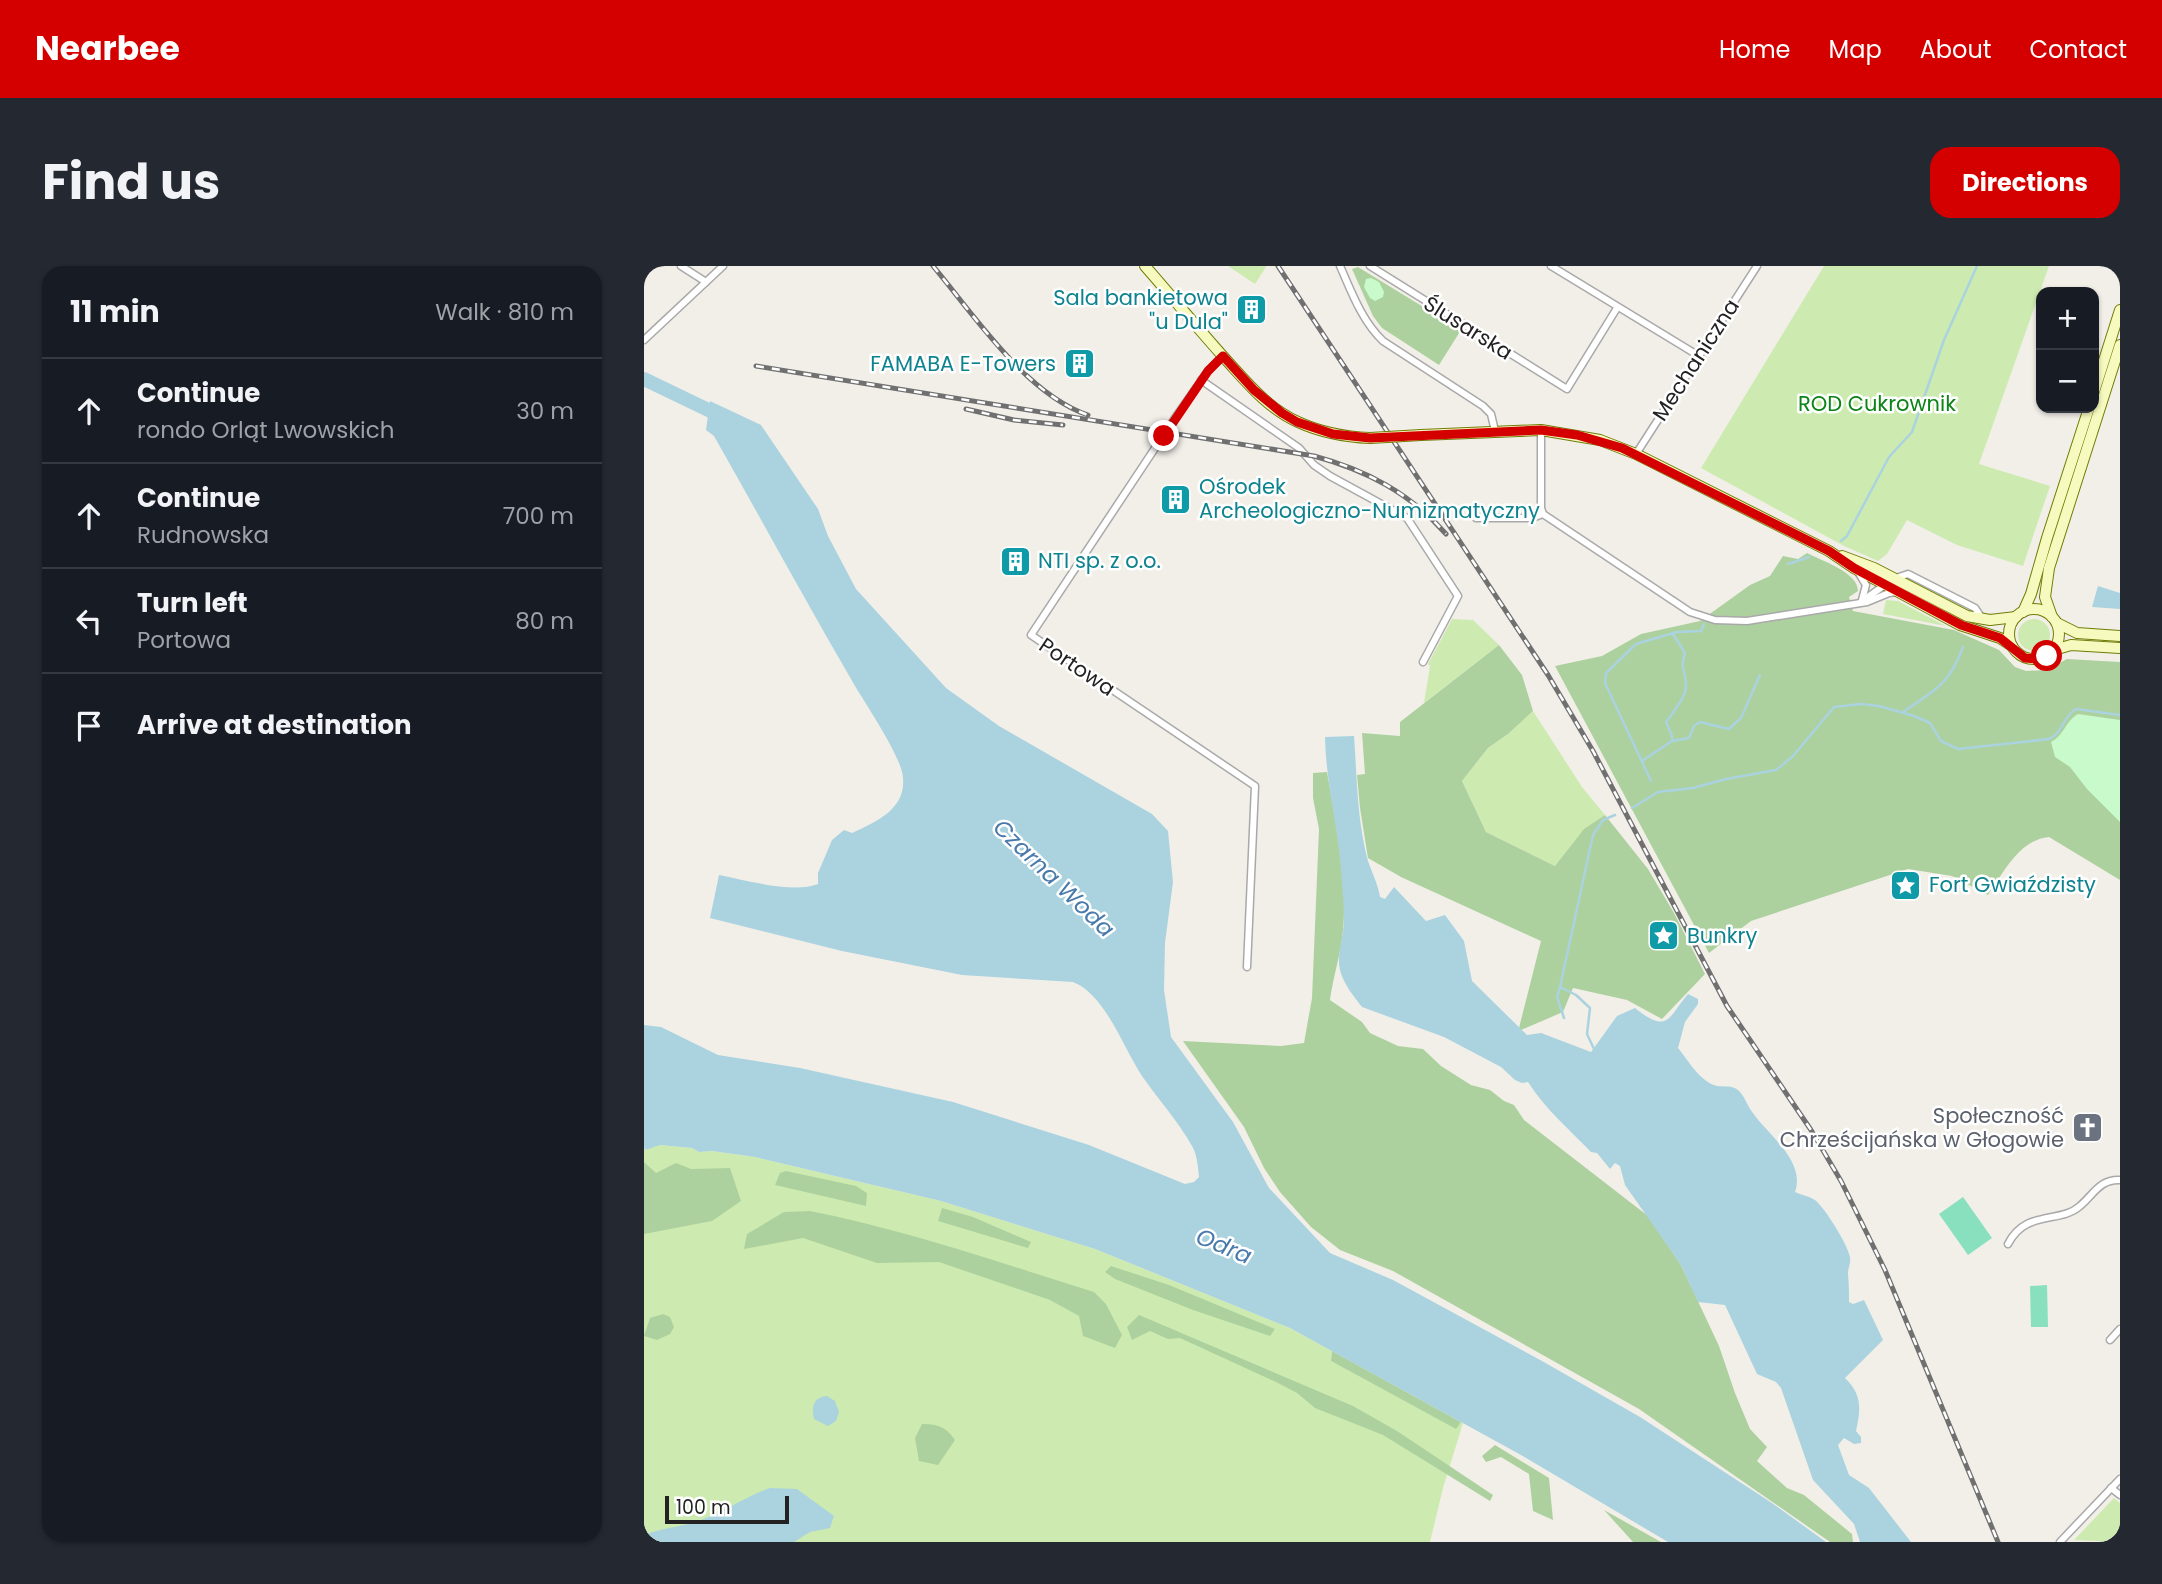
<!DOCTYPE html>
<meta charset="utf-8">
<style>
:root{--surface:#171b24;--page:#242831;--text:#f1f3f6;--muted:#9ea1a6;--line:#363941;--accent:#d40000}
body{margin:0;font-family:Poppins,sans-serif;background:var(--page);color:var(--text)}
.controls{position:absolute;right:21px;top:21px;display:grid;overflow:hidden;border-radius:14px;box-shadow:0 2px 5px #0004}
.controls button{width:63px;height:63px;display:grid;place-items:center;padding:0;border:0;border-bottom:2px solid var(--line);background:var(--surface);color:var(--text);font:35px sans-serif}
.scale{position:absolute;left:21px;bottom:18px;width:124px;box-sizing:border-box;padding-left:7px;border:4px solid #222;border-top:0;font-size:19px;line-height:24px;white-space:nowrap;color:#222;-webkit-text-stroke:5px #fff;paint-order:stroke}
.stop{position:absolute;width:21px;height:21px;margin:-16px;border:5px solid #d40000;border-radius:50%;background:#fff}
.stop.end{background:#d40000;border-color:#fff;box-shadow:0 2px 7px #0008}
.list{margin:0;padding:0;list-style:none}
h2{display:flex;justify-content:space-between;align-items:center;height:91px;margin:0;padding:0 28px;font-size:30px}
h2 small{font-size:23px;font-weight:400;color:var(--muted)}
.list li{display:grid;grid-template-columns:46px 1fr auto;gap:21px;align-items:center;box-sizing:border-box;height:105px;padding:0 28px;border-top:2px solid var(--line)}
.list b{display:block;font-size:26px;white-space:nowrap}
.list p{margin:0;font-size:23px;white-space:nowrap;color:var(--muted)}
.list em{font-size:23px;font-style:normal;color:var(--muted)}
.icon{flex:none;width:38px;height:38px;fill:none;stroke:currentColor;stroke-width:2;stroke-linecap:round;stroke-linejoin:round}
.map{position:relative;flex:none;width:1476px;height:1276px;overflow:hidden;border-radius:21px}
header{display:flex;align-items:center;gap:42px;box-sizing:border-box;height:98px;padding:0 35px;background:var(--accent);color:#fff}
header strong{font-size:33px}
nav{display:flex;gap:38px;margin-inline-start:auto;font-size:24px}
.intro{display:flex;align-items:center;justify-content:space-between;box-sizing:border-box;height:168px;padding:0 42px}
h1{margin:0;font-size:49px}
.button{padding:18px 32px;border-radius:21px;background:var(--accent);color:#fff;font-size:24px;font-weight:700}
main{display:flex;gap:42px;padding:0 42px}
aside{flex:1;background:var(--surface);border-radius:21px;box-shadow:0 2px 5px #0004}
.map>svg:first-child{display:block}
.grass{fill:#cdebb0}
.forest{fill:#add19e}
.park{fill:#c8facc}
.pitch{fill:#88e0be}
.water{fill:#aad3df}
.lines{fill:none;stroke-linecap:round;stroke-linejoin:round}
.stream{stroke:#aad3df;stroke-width:2.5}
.river{stroke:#aad3df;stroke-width:14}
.street-casing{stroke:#a9a9a9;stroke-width:9}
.secondary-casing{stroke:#707d05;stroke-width:12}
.street{stroke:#fff;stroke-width:6}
.secondary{stroke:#f7fabf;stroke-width:10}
.rail-casing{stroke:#707070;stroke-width:5}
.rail{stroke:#fff;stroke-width:2.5;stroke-dasharray:8;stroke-linecap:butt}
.secondary-bridge-casing{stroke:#707d05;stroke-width:12;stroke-linecap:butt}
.secondary-bridge{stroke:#f7fabf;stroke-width:10}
.route{stroke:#d40000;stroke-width:9}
.labels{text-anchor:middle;stroke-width:5;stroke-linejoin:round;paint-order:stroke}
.culture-label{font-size:21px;fill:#0d838f;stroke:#fff;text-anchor:start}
.street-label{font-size:21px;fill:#222;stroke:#fff}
.park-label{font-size:21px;fill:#0c8416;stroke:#fff}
.worship-label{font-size:21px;fill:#5b616d;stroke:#fff;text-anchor:end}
.water-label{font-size:23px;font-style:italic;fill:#4a7aab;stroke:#fff}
</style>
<header>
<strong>Nearbee</strong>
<nav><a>Home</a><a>Map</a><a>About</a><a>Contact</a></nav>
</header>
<div class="intro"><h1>Find us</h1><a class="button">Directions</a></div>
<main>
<aside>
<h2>11 min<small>Walk · 810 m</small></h2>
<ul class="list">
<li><svg class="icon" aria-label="ahead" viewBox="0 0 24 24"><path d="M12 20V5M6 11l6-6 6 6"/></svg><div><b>Continue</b><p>rondo Orląt Lwowskich</p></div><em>30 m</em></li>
<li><svg class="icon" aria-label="ahead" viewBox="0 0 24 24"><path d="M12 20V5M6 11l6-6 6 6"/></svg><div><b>Continue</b><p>Rudnowska</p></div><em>700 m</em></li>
<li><svg class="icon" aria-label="left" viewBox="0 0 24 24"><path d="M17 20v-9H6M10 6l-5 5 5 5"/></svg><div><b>Turn left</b><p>Portowa</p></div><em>80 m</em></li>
<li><svg class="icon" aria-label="arrive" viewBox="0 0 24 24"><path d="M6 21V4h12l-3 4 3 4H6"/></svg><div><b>Arrive at destination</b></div></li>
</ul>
</aside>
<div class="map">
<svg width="1476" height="1276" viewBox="0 0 1476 1276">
<rect width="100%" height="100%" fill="#f2efe9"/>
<g class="grass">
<path d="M584 0H622V1L611 18Z"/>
<path d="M1180 0H1405L1335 198 1406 220 1379 300 1313 279 1263 254 1243 288 1234 295 1200 280 1057 202Z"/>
<path d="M1261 311H1265L1331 347 1311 340 1256 312Z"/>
<path d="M1242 334 1254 335 1302 360 1239 348Z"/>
<path d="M808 353 829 354 855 379 780 437 786 400 784 398Z"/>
<circle cx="1390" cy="369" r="16"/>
<path d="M889 445 938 521 961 549 940 564 911 600 842 566 818 515 844 482 864 468Z"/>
<path d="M15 879 48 882 55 886 68 885 111 891 297 935 451 983 646 1062 688 1085 687 1095 811 1162 817 1156 819 1157 799 1222 786 1276H0V882L2 884Z"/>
<path d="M1470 1232 1476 1237V1276L1430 1274Z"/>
</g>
<g class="forest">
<path d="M714 1 817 64 795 99 738 62 729 50 708 3Z"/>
<path d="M1163 287C1178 295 1214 306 1214 325L1205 331 1209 345 1310 364 1355 384 1371 401 1382 405 1402 404 1423 393 1476 396V614L1405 571C1375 574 1360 606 1344 629L1308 610 1264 603 1107 655 1065 687 911 400 958 390 997 368 1056 355 1106 319 1126 310 1139 290 1154 293Z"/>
<path d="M855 379 878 409 889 445 864 468 844 482 818 515 842 566 911 600 940 563 961 549 1004 603 1030 647 1061 708 1018 753 983 734 929 722 919 746 877 764 875 762 897 675 757 611 724 592 716 542 713 509 721 508 718 467 756 470V456Z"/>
<path d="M683 506C692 558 704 611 699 664 697 688 689 711 686 734L718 756 726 767 754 780 779 783 797 800 827 819 846 824 860 835 870 839 880 854 1004 950 1037 999 1075 1080 1091 1127 1106 1163 1123 1181 1113 1195 1143 1222 1160 1229 1208 1268 1209 1276H1186L995 1143 749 1005 696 984 686 976 667 961 636 926 620 902 600 861 539 775 637 780 660 777 668 732 675 563 669 532V507Z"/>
<path d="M0 896 12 907 32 897 47 903 86 902 97 935 68 955 0 968Z"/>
<path d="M142 905 212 920 223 927 222 940 131 919 136 907Z"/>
<path d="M298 942 329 951 387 976 384 982 294 955Z"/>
<path d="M166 945C263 964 356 997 450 1026L462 1038 478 1069 471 1082 439 1070 435 1050 406 1034 295 996 233 997 159 972 100 983 103 968 140 946Z"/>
<path d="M467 1000 525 1019 631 1063 626 1070 549 1044 471 1013 461 1006Z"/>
<path d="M19 1048 26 1051 30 1061 26 1068 13 1074 0 1070 6 1052Z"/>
<path d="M495 1049 709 1140 753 1165 849 1229 846 1235 739 1169 671 1142 653 1127 632 1116 536 1072 524 1073 506 1065 488 1074 483 1061Z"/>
<path d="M688 1085 817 1156 812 1163 687 1095Z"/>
<path d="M278 1158C294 1158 302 1161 311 1174L294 1199 275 1195 271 1172Z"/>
<path d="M851 1179 905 1212 909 1254 889 1245 885 1208 857 1191 842 1196 838 1190Z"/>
<path d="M960 1244 1017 1276H989Z"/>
</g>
<g class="park">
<path d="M727 12 735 16 740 26 739 31 731 35 726 32 720 21 722 13Z"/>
<path d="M1434 448 1476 454V556L1443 523 1426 501 1411 491 1407 476C1420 470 1421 455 1434 448Z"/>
</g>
<g class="pitch">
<path d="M1319 931 1348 972 1324 989 1295 948Z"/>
<path d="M1403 1019 1404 1061H1387L1386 1020Z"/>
</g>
<g class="water">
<path d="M66 135 117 159 174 243 184 270 212 323 302 422 355 460 508 548 524 565 529 616 521 677 520 724 527 771 589 856 625 922 686 987 749 1014 898 1095 996 1151 1128 1237 1182 1276H1024L877 1189 646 1062 451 983 297 935 111 891 68 885 55 886 48 882 16 879 2 884 0 882V759L17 761 74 789 156 802 309 836 445 879 541 918 550 916 555 911C554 901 553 888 548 880 534 855 514 833 498 810 480 783 461 728 429 716L318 709 198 685 66 652 75 609C102 614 149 628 174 618V607L188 574 200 564 208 567C232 556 262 543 259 512 258 490 219 435 207 413 160 332 116 251 70 170L62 164Z"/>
<path d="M1454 320 1476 327V343L1448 341Z"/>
<path d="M710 470C713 511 713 555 724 595 728 607 734 618 736 631L741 633 750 621 782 655 801 649 820 675 828 715 883 769 897 767 947 786 973 750 991 742C1025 769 1024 751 1044 728L1054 733V738L1041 756 1034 782C1044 794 1056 816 1073 820 1080 821 1088 819 1094 824 1101 830 1103 840 1109 847 1124 869 1162 895 1151 926 1157 929 1165 930 1171 934 1181 942 1204 979 1206 991 1207 997 1204 1002 1204 1008 1205 1018 1205 1026 1205 1036L1209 1038 1220 1034 1239 1074 1201 1112C1218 1128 1217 1143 1212 1165L1217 1171V1177L1210 1178 1200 1172 1194 1179 1205 1209 1225 1222 1267 1276H1216L1210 1258 1169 1214 1137 1122 1132 1116 1113 1108 1081 1039 1054 1036 1037 999 981 919 976 900 971 897 966 903 953 887 947 886C925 863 901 843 884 816L878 817 871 814 857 801 800 771 718 741C710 731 699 717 696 704 693 691 697 679 699 666 701 650 699 633 698 617 696 568 682 521 681 471Z"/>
<path d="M183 1130 191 1135 195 1146 192 1155 184 1160 170 1153C167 1140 170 1131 183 1130Z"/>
<path d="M126 1222 153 1223 190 1250 186 1262 166 1266 150 1276H0V1269C17 1262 37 1261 54 1255 80 1246 101 1231 126 1222Z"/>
</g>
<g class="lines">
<g class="stream">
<path d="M1197 275 1203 270 1245 191 1268 166 1300 74 1333 0"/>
<path d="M1144 298 1165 291"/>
<path d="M1259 446C1291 424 1305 419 1319 381"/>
<path d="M1028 475 1045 472 1050 460 1056 456 1085 463 1097 452 1116 409"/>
<path d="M998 495 1028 475V470L1022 456C1028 448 1042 431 1042 421 1043 405 1035 406 1041 387L1029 368"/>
<path d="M1007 515 961 417 962 407 992 378 1033 366 1057 365 1060 358"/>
<path d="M988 542 1014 526 1049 522 1082 513 1132 504 1149 490 1190 441 1217 438 1235 440 1270 450 1286 457 1297 475 1314 483 1405 473C1419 467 1419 450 1432 443L1476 449"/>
<path d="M916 721 913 731 920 752"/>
<path d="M950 783 943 768 946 742 932 729 916 721 949 569 959 554 971 549"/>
</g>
<path class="river" d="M0 113 81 152"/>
<defs>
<g id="street">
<path d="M37 0 62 16"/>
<path d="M696 0C708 27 718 55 739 75L839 140 847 148 851 165"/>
<path d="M726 0 923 123 973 42"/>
<path d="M907 0 1055 90"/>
<path d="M0 74 79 0"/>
<path d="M579 90 564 105 533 149 387 369 611 520 603 701"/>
<path d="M557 114 655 182 670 199 686 210 763 252 814 330 779 396"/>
<path d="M897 164V242L899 248 1046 346 1071 354 1103 355 1223 336 1245 327 1254 326"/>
<path d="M992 188 1113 0"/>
<path d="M832 252H888L899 248"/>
<path d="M1214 306 1222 319 1218 334"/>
<path d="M1217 336 1249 313 1264 308 1331 342 1339 354"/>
<path d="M1364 978C1382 943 1416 958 1436 940 1450 928 1456 913 1476 914"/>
<path d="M1466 1074 1476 1063"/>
<path d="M1467 1222 1476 1229"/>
<path d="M1416 1276 1476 1213"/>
</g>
<g id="secondary">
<path d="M501 0C529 32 556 65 585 97 605 119 625 143 654 156 676 166 701 171 726 172"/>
<path d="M1450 126 1476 44"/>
<path d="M777 169 897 164 956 174 992 188 1185 285 1210 302 1316 359 1356 372 1368 380"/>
<path d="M1198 290 1230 302 1323 350 1346 354 1372 351"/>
<circle cx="1390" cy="368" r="25"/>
<path d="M1379 346 1387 328 1403 272 1445 142"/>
<path d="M1408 351 1401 331 1405 302 1476 79"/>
<path d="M1413 357 1433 367 1476 370"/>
<path d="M1410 384 1427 379 1476 382"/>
</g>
</defs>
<use href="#street" class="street-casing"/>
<use href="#secondary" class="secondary-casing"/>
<use href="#street" class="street"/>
<use href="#secondary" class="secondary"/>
<defs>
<g id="rail">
<path d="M289 0C330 49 382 128 444 149"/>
<path d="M634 0 904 409 949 485 1083 740 1167 864 1197 915 1241 1004 1354 1276"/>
<path d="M112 100 670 190C722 204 766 227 802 268"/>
<path d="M322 143 370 154 419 159"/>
</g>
</defs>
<use href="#rail" class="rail-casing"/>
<use href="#rail" class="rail"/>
<defs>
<path id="secondary-bridge" d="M726 172 777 169"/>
</defs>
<use href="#secondary-bridge" class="secondary-bridge-casing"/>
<use href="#secondary-bridge" class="secondary-bridge"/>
</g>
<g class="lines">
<path class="route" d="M520 170 564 105 579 90 610 124 638 147 653 156 689 168 726 172 897 164 933 169 978 182 1185 285 1210 302 1317 359 1356 372 1381 392 1395 393 1403 390"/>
</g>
<defs>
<symbol id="building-square" viewBox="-11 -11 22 22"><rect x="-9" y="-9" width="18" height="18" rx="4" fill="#0f9aa8" stroke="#fff"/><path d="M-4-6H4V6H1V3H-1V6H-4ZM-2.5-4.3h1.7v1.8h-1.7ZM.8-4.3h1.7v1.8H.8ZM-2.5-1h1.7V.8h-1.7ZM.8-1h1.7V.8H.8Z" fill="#fff"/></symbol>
<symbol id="sight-square" viewBox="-11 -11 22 22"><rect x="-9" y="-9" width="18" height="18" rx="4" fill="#0f9aa8" stroke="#fff"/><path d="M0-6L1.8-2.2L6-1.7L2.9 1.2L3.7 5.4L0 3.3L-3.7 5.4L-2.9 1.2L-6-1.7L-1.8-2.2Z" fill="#fff"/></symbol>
<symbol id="church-square" viewBox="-11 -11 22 22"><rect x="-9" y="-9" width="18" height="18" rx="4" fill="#6b7280" stroke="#fff"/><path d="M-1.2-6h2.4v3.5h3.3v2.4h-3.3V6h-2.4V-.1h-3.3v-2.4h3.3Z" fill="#fff"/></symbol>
</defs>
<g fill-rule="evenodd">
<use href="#building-square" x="590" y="26" width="35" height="35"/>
<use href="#building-square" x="418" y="80" width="35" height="35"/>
<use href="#building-square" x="514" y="216" width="35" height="35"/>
<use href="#building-square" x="354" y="278" width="35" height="35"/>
<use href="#sight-square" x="1244" y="602" width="35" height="35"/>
<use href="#sight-square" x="1002" y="652" width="35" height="35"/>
<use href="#church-square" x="1426" y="844" width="35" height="35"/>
</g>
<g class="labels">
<g class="culture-label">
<text x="584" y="39" text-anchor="end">Sala bankietowa<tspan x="584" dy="24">"u Dula"</tspan></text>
<text x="412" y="105" text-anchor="end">FAMABA E-Towers</text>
<text x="555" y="228">Ośrodek<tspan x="555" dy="24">Archeologiczno-Numizmatyczny</tspan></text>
<text x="394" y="302">NTI sp. z o.o.</text>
<text x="1285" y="626">Fort Gwiaździsty</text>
<text x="1043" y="677">Bunkry</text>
</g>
<g class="street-label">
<text transform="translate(824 62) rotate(32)" y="7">Ślusarska</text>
<text transform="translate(1052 94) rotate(-57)" y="7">Mechaniczna</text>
<text transform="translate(433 401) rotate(34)" y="7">Portowa</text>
</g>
<g class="park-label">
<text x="1233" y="145">ROD Cukrownik</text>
</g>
<g class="worship-label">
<text x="1420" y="857">Społeczność<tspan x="1420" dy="24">Chrześcijańska w Głogowie</tspan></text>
</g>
<g class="water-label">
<text transform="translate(410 612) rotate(44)" y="8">Czarna Woda</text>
<text transform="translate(580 980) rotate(22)" y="8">Odra</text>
</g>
</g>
</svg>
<div class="controls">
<button>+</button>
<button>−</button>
</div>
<div class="scale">100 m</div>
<div class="stop" style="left:1403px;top:390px"></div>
<div class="stop end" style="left:520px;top:170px"></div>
</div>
</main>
